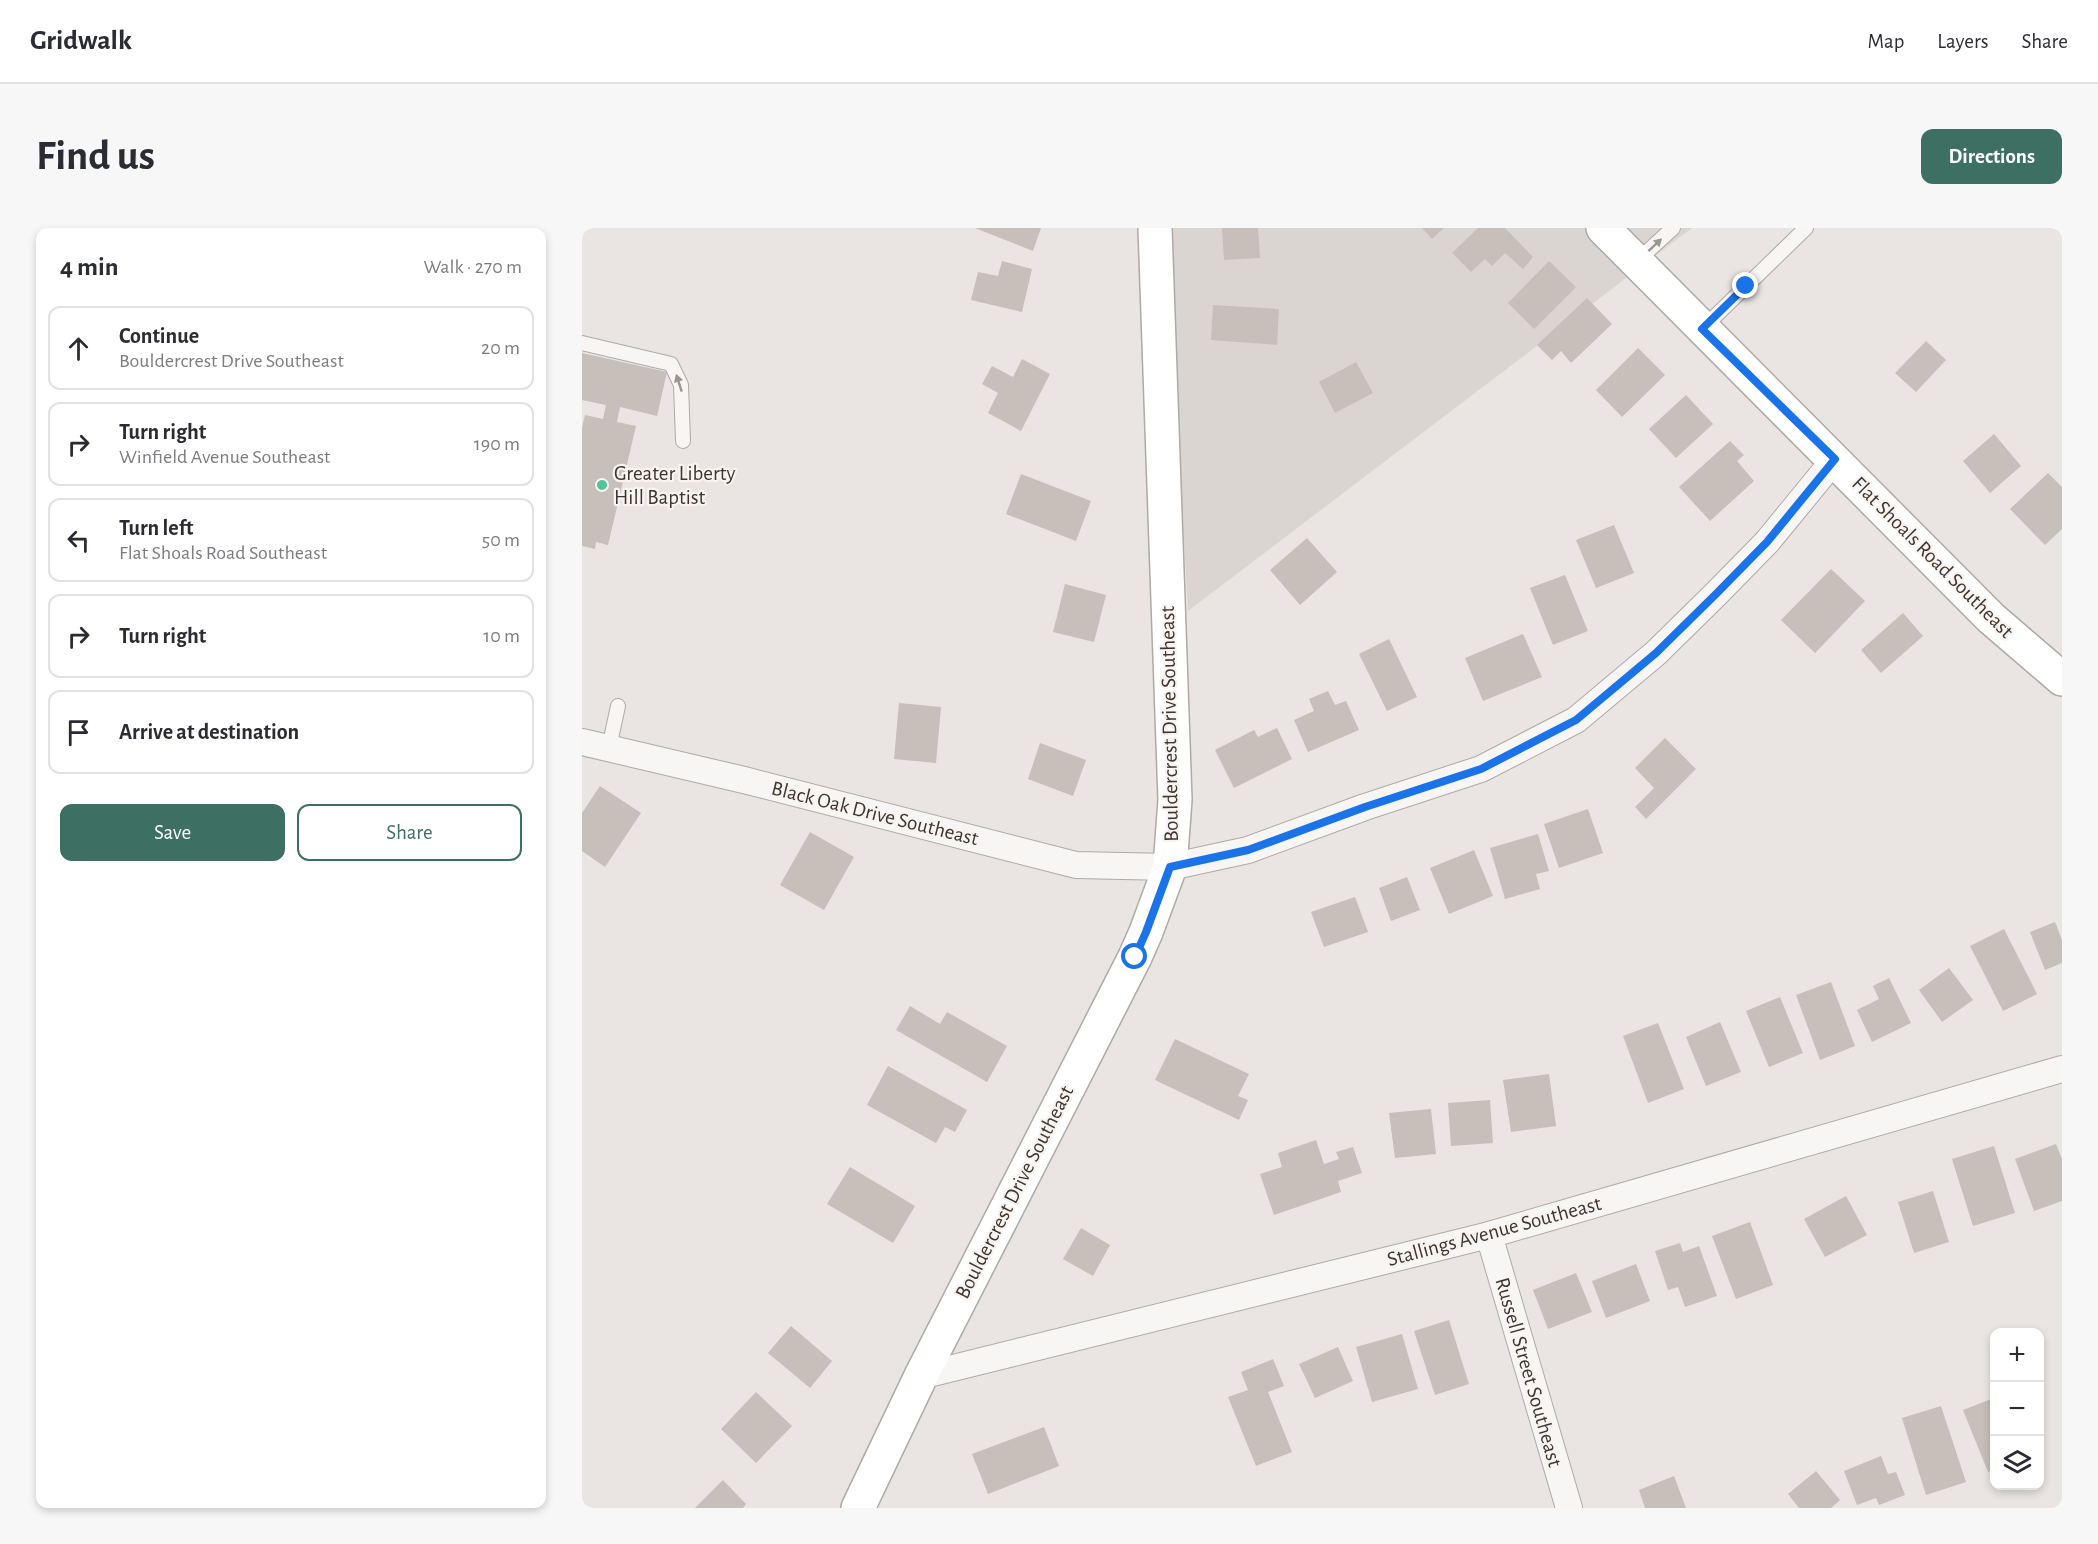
<!DOCTYPE html>
<meta charset="utf-8">
<style>
:root{--surface:#fff;--page:#f7f7f7;--text:#2b2b33;--muted:#7c7c81;--line:#e1e1e2;--accent:#3d7062}
body{margin:0;font-family:"Alegreya Sans",sans-serif;background:var(--page);color:var(--text)}
.controls{position:absolute;right:18px;bottom:18px;display:grid;overflow:hidden;border-radius:12px;box-shadow:0 3px 9px #0003}
.controls button{width:54px;height:54px;display:grid;place-items:center;padding:0;border:0;border-bottom:2px solid var(--line);background:var(--surface);color:var(--text);font:30px sans-serif}
.stop{position:absolute;width:18px;height:18px;margin:-14px;border:4px solid #1a73e8;border-radius:50%;background:#fff}
.stop.end{background:#1a73e8;border-color:#fff;box-shadow:0 2px 6px #0008}
.list{margin:0;padding:0;list-style:none}
h2{display:flex;justify-content:space-between;align-items:center;height:78px;margin:0;padding:0 24px;font-size:26px}
h2 small{font-size:20px;font-weight:400;color:var(--muted)}
.list li{display:grid;grid-template-columns:39px 1fr auto;gap:18px;align-items:center;box-sizing:border-box;height:84px;margin:0 12px 12px;padding:0 12px;border:2px solid var(--line);border-radius:12px}
.list b{display:block;font-size:22px;white-space:nowrap}
.list p{margin:0;font-size:20px;white-space:nowrap;color:var(--muted)}
.list em{font-size:20px;font-style:normal;color:var(--muted)}
.actions{display:flex;gap:12px;padding:18px 24px}
.actions a{flex:1;padding:14px 0;border:2px solid var(--accent);border-radius:12px;text-align:center;font-size:21px;color:var(--accent)}
.actions .main{background:var(--accent);color:#fff}
.icon{flex:none;width:33px;height:33px;fill:none;stroke:currentColor;stroke-width:2;stroke-linecap:round;stroke-linejoin:round}
.map{position:relative;flex:none;width:1480px;height:1280px;overflow:hidden;border-radius:12px}
header{display:flex;align-items:center;gap:36px;box-sizing:border-box;height:84px;padding:0 30px;background:var(--surface);border-bottom:2px solid var(--line)}
header strong{font-size:28px}
nav{display:flex;gap:33px;margin-inline-start:auto;font-size:21px}
.intro{display:flex;align-items:center;justify-content:space-between;box-sizing:border-box;height:144px;padding:0 36px}
h1{margin:0;font-size:42px}
.button{padding:15px 27px;border-radius:12px;background:var(--accent);color:#fff;font-size:21px;font-weight:700}
main{display:flex;gap:36px;padding:0 36px}
aside{flex:1;background:var(--surface);border-radius:12px;box-shadow:0 3px 9px #0003}
.map>svg:first-child{display:block}
.built{fill:#dbd5d1}
.building{fill:#c6bfba}
.lines{fill:none;stroke-linecap:round;stroke-linejoin:round}
.lane-casing{stroke:#b0a9a4;stroke-width:16}
.street-casing{stroke:#b0a9a4;stroke-width:28}
.secondary-casing{stroke:#b0a9a4;stroke-width:36}
.lane{stroke:#f8f6f5;stroke-width:14}
.street{stroke:#f8f6f5;stroke-width:26}
.secondary{stroke:#fff;stroke-width:33}
.oneway{fill:#9c9590}
.route{stroke:#1a73e8;stroke-width:8}
.poi-dot{fill:#52c49b;stroke:#f7f4f2;stroke-width:2}
.labels{text-anchor:middle;stroke-width:4.5;stroke-linejoin:round;paint-order:stroke}
.poi-label{font-size:21px;fill:#40342c;stroke:#f7f4f2;text-anchor:start}
.street-label{font-size:21px;fill:#40342c;stroke:#f7f4f2}
</style>
<header>
<strong>Gridwalk</strong>
<nav><a>Map</a><a>Layers</a><a>Share</a></nav>
</header>
<div class="intro"><h1>Find us</h1><a class="button">Directions</a></div>
<main>
<aside>
<h2>4 min<small>Walk · 270 m</small></h2>
<ul class="list">
<li><svg class="icon" aria-label="ahead" viewBox="0 0 24 24"><path d="M12 20V5M6 11l6-6 6 6"/></svg><div><b>Continue</b><p>Bouldercrest Drive Southeast</p></div><em>20 m</em></li>
<li><svg class="icon" aria-label="right" viewBox="0 0 24 24"><path d="M7 20v-9h11M14 6l5 5-5 5"/></svg><div><b>Turn right</b><p>Winfield Avenue Southeast</p></div><em>190 m</em></li>
<li><svg class="icon" aria-label="left" viewBox="0 0 24 24"><path d="M17 20v-9H6M10 6l-5 5 5 5"/></svg><div><b>Turn left</b><p>Flat Shoals Road Southeast</p></div><em>50 m</em></li>
<li><svg class="icon" aria-label="right" viewBox="0 0 24 24"><path d="M7 20v-9h11M14 6l5 5-5 5"/></svg><div><b>Turn right</b></div><em>10 m</em></li>
<li><svg class="icon" aria-label="arrive" viewBox="0 0 24 24"><path d="M6 21V4h12l-3 4 3 4H6"/></svg><div><b>Arrive at destination</b></div></li>
</ul>
<div class="actions"><a class="main">Save</a><a>Share</a></div>
</aside>
<div class="map">
<svg width="1480" height="1280" viewBox="0 0 1480 1280">
<rect width="100%" height="100%" fill="#eae5e2"/>
<path class="built" d="M584 0H1110L606 383Z"/>
<g class="building">
<path d="M393 0H459L451 23Z"/>
<path d="M640 0H676L678 30 642 32Z"/>
<path d="M840 0H862L850 11Z"/>
<path d="M896 0H923L951 29 941 41 923 25 910 38 903 31 889 44 870 25Z"/>
<path d="M420 33 450 41 440 84 389 72 396 44 416 48Z"/>
<path d="M967 33 994 59 952 101 926 75Z"/>
<path d="M1005 70 1030 96 989 135 979 123 970 132 955 117Z"/>
<path d="M631 77 697 81 695 117 629 112Z"/>
<path d="M1344 113 1364 132 1334 164 1313 145Z"/>
<path d="M1056 120 1083 147 1040 189 1014 162Z"/>
<path d="M0 125 85 144 75 188 38 179 35 194 54 198 26 317 14 314 13 321 0 318V200L3 187 21 191 24 177 0 172Z"/>
<path d="M440 131 468 146 439 203 406 185 416 165 400 156 410 138 431 149Z"/>
<path d="M774 134 791 165 753 185 737 154Z"/>
<path d="M1104 167 1131 196 1094 230 1067 201Z"/>
<path d="M1412 206 1439 238 1408 265 1381 233Z"/>
<path d="M1148 213 1162 227 1155 233 1172 253 1128 293 1097 259Z"/>
<path d="M1466 245 1480 259V301L1463 317 1428 281Z"/>
<path d="M439 246 509 273 494 313 424 286Z"/>
<path d="M1032 297 1052 345 1014 360 994 312Z"/>
<path d="M725 310 755 344 718 377 688 342Z"/>
<path d="M1249 341 1283 373 1233 425 1199 392Z"/>
<path d="M983 347 1006 403 971 417 948 360Z"/>
<path d="M483 356 524 367 512 414 471 404Z"/>
<path d="M1321 385 1341 408 1299 445 1279 422Z"/>
<path d="M941 406 960 449 901 473 883 430Z"/>
<path d="M807 411 835 469 805 483 777 426Z"/>
<path d="M746 463 753 477 764 473 777 502 726 524 712 492 732 483 727 471Z"/>
<path d="M317 475 359 479 354 535 312 531Z"/>
<path d="M695 500 710 531 652 560 633 522 672 502 676 509Z"/>
<path d="M1083 510 1114 541 1064 591 1053 579 1072 560 1053 540Z"/>
<path d="M458 515 504 532 491 568 446 551Z"/>
<path d="M18 558 59 585 23 639 0 623V585Z"/>
<path d="M1006 581 1021 625 977 640 962 596Z"/>
<path d="M228 604 272 629 242 682 198 657Z"/>
<path d="M956 606 967 643 954 646 958 661 923 671 908 620Z"/>
<path d="M892 622 911 668 867 686 848 640Z"/>
<path d="M825 649 838 682 809 693 797 660Z"/>
<path d="M773 669 786 704 742 719 729 684Z"/>
<path d="M1473 694 1480 712V735L1463 742 1448 704Z"/>
<path d="M1422 701 1455 766 1421 783 1388 718Z"/>
<path d="M1367 740 1391 772 1360 794 1337 762Z"/>
<path d="M1307 750 1329 795 1290 814 1275 782 1297 771 1291 758Z"/>
<path d="M1249 754 1273 818 1238 832 1214 767Z"/>
<path d="M1198 769 1221 825 1187 839 1164 783Z"/>
<path d="M328 778 358 796 365 784 425 818 405 854 314 802Z"/>
<path d="M1138 794 1159 844 1124 858 1104 809Z"/>
<path d="M1076 795 1102 861 1066 875 1041 808Z"/>
<path d="M593 811 667 846 656 868 666 872 657 892 573 852Z"/>
<path d="M306 838 385 882 373 904 363 899 354 915 285 877Z"/>
<path d="M967 846 974 898 929 904 921 852Z"/>
<path d="M908 872 911 915 869 918 866 875Z"/>
<path d="M849 881 854 926 813 930 807 885Z"/>
<path d="M734 912 742 936 757 931 754 924 771 919 780 945 756 953 759 964 692 987 678 946 700 939 696 925Z"/>
<path d="M1474 916 1480 931V973L1452 983 1433 931Z"/>
<path d="M1412 918 1433 985 1391 998 1370 931Z"/>
<path d="M268 939 333 978 311 1015 245 976Z"/>
<path d="M1351 963 1367 1014 1332 1025 1316 974Z"/>
<path d="M1264 968 1285 1007 1243 1029 1222 991Z"/>
<path d="M1168 994 1191 1057 1154 1071 1130 1008Z"/>
<path d="M499 1000 528 1017 511 1048 481 1031Z"/>
<path d="M1098 1015 1101 1024 1117 1018 1135 1068 1103 1079 1096 1059 1086 1062 1073 1023Z"/>
<path d="M1054 1036 1068 1073 1024 1090 1010 1053Z"/>
<path d="M994 1045 1010 1084 966 1101 951 1062Z"/>
<path d="M867 1092 887 1156 853 1167 832 1103Z"/>
<path d="M209 1098 250 1133 228 1160 186 1125Z"/>
<path d="M820 1106 836 1161 790 1174 774 1119Z"/>
<path d="M756 1119 771 1153 733 1170 717 1136Z"/>
<path d="M691 1131 702 1158 686 1164 710 1224 674 1238 646 1169 666 1162 659 1144Z"/>
<path d="M174 1164 210 1198 174 1235 139 1201Z"/>
<path d="M1412 1170V1241L1406 1244 1381 1182Z"/>
<path d="M1359 1178 1384 1254 1344 1267 1320 1190Z"/>
<path d="M462 1199 477 1238 406 1266 390 1226Z"/>
<path d="M1299 1228 1306 1246 1314 1244 1323 1267 1297 1277 1294 1270 1275 1277 1262 1243Z"/>
<path d="M1234 1243 1258 1272 1249 1280H1217L1206 1266Z"/>
<path d="M1092 1248 1104 1280H1063L1057 1262Z"/>
<path d="M141 1252 164 1276 161 1280H113Z"/>
</g>
<g class="lines">
<defs>
<g id="lane">
<path d="M1054 34 1091 0"/>
<path d="M1120 101 1224 0"/>
<path d="M0 115 89 136 99 157 101 213"/>
<path d="M27 520 36 478"/>
</g>
<g id="street">
<path d="M0 514 162 552 494 637 588 639 666 622 783 579 899 541 994 492 1074 425 1134 366 1185 314 1253 231"/>
<path d="M907 1007 987 1280"/>
<path d="M339 1148 907 1007 1480 841"/>
</g>
<g id="secondary">
<path d="M1021 0 1409 390 1480 451"/>
<path d="M276 1280 339 1148 553 729 564 704 588 639 593 572 573 0"/>
</g>
</defs>
<use href="#lane" class="lane-casing"/>
<use href="#street" class="street-casing"/>
<use href="#secondary" class="secondary-casing"/>
<use href="#lane" class="lane"/>
<use href="#street" class="street"/>
<use href="#secondary" class="secondary"/>
</g>
<defs><path id="oneway-solid" d="M-6-.8H1V-3.2L6.5 0L1 3.2V.8H-6Z" transform="scale(1.5)"/></defs>
<g class="oneway">
<use href="#oneway-solid" transform="translate(1073 17) rotate(-43)"/>
<use href="#oneway-solid" transform="translate(97 155) rotate(-108)"/>
</g>
<g class="lines">
<path class="route" d="M553 729 564 704 588 639 666 622 783 579 899 541 994 492 1074 425 1134 366 1185 314 1253 231 1120 101 1164 58"/>
</g>
<circle class="poi-dot" cx="20" cy="257" r="6"/>
<g class="labels">
<g class="poi-label">
<text x="32" y="252">Greater Liberty<tspan x="32" dy="24">Hill Baptist</tspan></text>
</g>
<g class="street-label">
<text transform="translate(1351 329) rotate(45)" y="7">Flat Shoals Road Southeast</text>
<text transform="translate(587 496) rotate(-91)" y="7">Bouldercrest Drive Southeast</text>
<text transform="translate(293 585) rotate(14)" y="7">Black Oak Drive Southeast</text>
<text transform="translate(432 964) rotate(-63)" y="7">Bouldercrest Drive Southeast</text>
<text transform="translate(912 1003) rotate(-15)" y="7">Stallings Avenue Southeast</text>
<text transform="translate(947 1144) rotate(74)" y="7">Russell Street Southeast</text>
</g>
</g>
</svg>
<div class="controls">
<button>+</button>
<button>−</button>
<button><svg class="icon" aria-label="layers" viewBox="0 0 24 24"><path d="M12 4l9 5-9 5-9-5zM3 14l9 5 9-5"/></svg></button>
</div>
<div class="stop" style="left:553px;top:729px"></div>
<div class="stop end" style="left:1164px;top:58px"></div>
</div>
</main>
